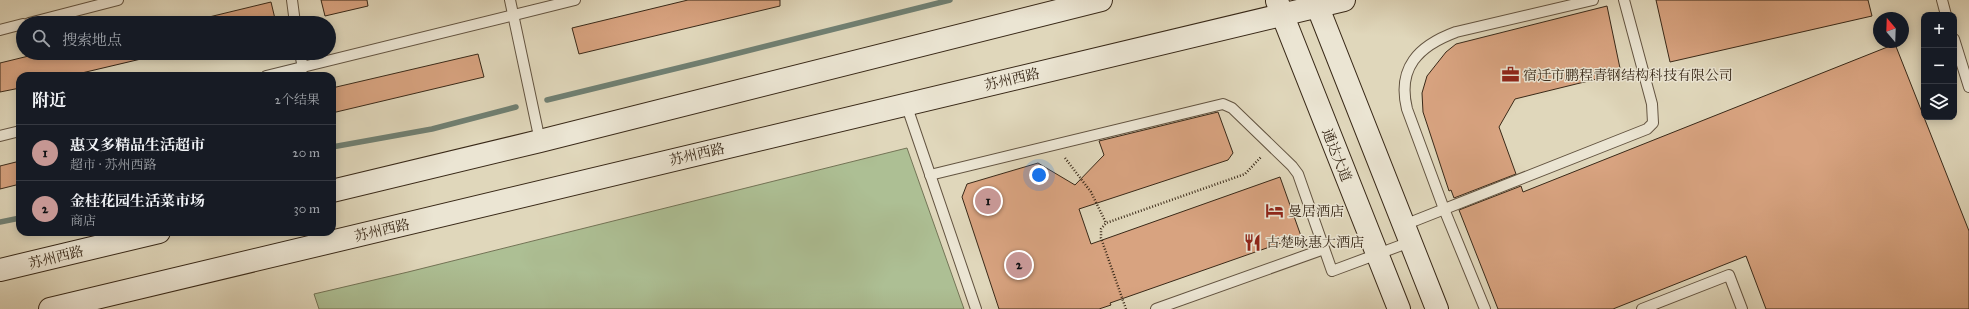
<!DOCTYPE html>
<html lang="zh">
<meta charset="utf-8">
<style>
:root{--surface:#171b24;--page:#242831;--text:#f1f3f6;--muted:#9ea1a6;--line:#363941;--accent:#c59692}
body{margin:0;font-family:"IM FELL Great Primer","Noto Serif SC",serif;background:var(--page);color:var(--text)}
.controls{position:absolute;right:12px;top:12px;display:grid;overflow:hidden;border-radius:8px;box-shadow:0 2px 10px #0003}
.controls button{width:36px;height:36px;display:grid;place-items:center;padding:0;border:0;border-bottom:1px solid var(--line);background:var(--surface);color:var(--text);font:20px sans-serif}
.compass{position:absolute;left:1873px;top:12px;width:36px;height:36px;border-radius:50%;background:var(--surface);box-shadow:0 2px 10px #0003;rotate:341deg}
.you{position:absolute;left:1039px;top:175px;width:14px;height:14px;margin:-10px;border:3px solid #fff;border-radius:50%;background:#1a73e8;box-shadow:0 0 0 6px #1a73e833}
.badge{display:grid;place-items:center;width:26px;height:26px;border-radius:50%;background:var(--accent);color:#111;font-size:13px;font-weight:700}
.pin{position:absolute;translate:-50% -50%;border:2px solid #fff;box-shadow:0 1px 4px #0006}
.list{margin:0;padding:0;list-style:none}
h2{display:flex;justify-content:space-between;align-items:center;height:52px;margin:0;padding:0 16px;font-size:17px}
h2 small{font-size:13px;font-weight:400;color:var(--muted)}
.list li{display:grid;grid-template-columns:26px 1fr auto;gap:12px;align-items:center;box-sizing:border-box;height:56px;padding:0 16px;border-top:1px solid var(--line)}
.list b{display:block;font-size:15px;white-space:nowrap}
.list p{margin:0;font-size:13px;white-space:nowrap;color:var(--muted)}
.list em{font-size:13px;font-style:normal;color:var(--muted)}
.icon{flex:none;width:22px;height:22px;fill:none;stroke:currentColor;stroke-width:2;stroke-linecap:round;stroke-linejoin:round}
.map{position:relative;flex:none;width:1969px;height:309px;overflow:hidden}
.search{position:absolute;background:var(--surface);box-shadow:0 2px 10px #0003;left:16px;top:16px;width:320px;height:44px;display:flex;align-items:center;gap:10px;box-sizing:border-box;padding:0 14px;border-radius:22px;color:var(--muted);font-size:15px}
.panel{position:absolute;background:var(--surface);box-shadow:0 2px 10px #0003;left:16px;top:72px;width:320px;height:164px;border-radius:12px}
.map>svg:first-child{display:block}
.green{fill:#adbf94;stroke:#737456}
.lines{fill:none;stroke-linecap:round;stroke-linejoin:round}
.stream{stroke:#708073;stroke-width:5.5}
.building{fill:#d8a380;stroke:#392918}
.service-casing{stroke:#635441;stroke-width:12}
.secondary-casing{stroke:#392918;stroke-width:24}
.path{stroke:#392918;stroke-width:2.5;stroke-dasharray:1 2;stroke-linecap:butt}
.service{stroke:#ebe5d3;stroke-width:10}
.secondary{stroke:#ebe5d3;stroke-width:22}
.labels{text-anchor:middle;stroke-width:3;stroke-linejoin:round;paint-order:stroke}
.poi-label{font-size:14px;fill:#392918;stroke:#ebe5d3;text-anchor:start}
.street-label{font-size:14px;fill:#392918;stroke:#ebe5d3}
</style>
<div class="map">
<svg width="1969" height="309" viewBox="0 0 1969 309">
<rect width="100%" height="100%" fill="#e0d7bb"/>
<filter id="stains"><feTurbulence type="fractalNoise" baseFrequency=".005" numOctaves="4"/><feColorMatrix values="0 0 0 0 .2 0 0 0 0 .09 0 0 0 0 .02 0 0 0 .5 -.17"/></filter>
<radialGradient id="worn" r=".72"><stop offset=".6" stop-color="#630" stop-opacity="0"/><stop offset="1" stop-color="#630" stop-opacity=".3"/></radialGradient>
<path class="green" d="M907 148 964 309H319L314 294 408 272Z"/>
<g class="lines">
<g class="stream">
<path d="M547 100 711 60 950 0"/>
<path d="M332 147 432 129 516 107"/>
<path d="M0 222 20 218"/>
</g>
</g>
<g class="building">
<path d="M321 0H367L368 6 325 16Z"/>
<path d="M688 0H780V6L579 54 572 28Z"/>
<path d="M1656 0H1868L1872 16 1670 62Z"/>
<path d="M271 2 276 23H210L209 17Z"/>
<path d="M1607 6 1621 73 1515 99 1499 127 1516 174 1454 198 1451 190 1449 191 1423 112 1422 93 1427 76 1446 52 1456 44Z"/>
<path d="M1895 44 1969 231V309H1766L1746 256 1613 309H1498L1459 210 1521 186 1523 192Z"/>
<path d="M41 53H140L141 59 69 76H20V88L0 92V63Z"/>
<path d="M478 54 484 77 332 113V88Z"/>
<path d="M1218 112 1233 153 1228 160 1079 209 1091 244 1280 177 1301 236 1110 303 1111 305 1099 309H999L962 197 967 184 1038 163 1075 185 1104 155 1099 141Z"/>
<path d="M20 161V184L0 189V166Z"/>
</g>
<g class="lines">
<defs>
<g id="service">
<path d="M292 0 295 23"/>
<path d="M510 0 540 141"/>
<path d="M1942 0 1946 15"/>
<path d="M29 23 118 0"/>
<path d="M0 30 23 24"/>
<path d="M1954 39 1969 87"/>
<path d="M300 53 303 68"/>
<path d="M266 76 575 0"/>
<path d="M906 104 976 309"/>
<path d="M0 136 20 131"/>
<path d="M930 175 1223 104 1232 108 1292 166 1298 174 1332 271 1410 242"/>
<path d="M1404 225 1647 129 1653 123 1652 104 1624 0"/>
<path d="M1156 309 1324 249"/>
<path d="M1485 309 1444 209 1407 109C1397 68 1418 46 1456 32L1593 0"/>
<path d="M1642 309 1729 275 1742 309"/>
</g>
<g id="secondary">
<path d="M1315 0 1437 309"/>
<path d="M1277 1 1399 309"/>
<path d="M332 191 540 141 1101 0"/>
<path d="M0 270 159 232"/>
<path d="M50 309 1344 0"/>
</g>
</defs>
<use href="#service" class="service-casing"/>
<use href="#secondary" class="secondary-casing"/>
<g class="path">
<path d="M1065 158 1091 192 1106 223"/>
<path d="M1126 309 1101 238V229L1106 223 1245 174 1261 157"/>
</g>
<use href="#service" class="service"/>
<use href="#secondary" class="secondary"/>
</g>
<defs>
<symbol id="office-bare" viewBox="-9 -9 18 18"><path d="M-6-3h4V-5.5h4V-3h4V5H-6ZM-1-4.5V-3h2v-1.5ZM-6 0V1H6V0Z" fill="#8f2418" stroke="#ebe5d3" stroke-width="2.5" paint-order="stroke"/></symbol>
<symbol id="hotel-bare" viewBox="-9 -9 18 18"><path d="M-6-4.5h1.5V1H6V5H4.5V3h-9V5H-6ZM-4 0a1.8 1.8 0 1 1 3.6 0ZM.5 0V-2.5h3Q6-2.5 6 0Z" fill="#8f2418" stroke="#ebe5d3" stroke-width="2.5" paint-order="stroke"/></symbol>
<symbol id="restaurant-bare" viewBox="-9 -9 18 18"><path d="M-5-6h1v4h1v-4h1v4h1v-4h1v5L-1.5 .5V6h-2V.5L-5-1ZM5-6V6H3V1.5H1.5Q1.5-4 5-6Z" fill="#8f2418" stroke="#ebe5d3" stroke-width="2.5" paint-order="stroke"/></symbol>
</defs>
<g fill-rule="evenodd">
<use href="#office-bare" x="1498" y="62" width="25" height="25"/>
<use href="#hotel-bare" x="1262" y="198" width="25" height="25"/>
<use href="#restaurant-bare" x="1240" y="230" width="25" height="25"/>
</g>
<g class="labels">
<g class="poi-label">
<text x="1523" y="80">宿迁市鹏程青钢结构科技有限公司</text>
<text x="1288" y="216">曼居酒店</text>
<text x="1266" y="247">古楚咏惠大酒店</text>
</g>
<g class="street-label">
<text transform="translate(1012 79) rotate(-13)" y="5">苏州西路</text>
<text transform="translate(697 154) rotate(-13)" y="5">苏州西路</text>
<text transform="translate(1337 155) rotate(68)" y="5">通达大道</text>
<text transform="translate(382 230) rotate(-13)" y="5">苏州西路</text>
<text transform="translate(56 257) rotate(-14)" y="5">苏州西路</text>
</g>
</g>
<rect width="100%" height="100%" filter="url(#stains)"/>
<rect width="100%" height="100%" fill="url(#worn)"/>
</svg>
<div class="controls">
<button>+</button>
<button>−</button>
<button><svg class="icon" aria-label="layers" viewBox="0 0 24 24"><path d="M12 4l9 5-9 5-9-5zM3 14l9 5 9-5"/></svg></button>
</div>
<svg class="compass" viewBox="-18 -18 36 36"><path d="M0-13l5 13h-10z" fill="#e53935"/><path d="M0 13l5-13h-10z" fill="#9ea1a6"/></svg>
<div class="you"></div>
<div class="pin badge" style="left:988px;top:201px">1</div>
<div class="pin badge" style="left:1019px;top:265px">2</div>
<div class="search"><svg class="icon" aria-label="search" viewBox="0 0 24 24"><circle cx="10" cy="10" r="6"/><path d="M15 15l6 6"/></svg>搜索地点</div>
<section class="panel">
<h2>附近<small>2个结果</small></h2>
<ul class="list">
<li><span class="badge">1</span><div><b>惠又多精品生活超市</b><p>超市 · 苏州西路</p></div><em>20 m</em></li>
<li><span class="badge">2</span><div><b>金桂花园生活菜市场</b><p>商店</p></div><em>30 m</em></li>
</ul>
</section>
</div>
